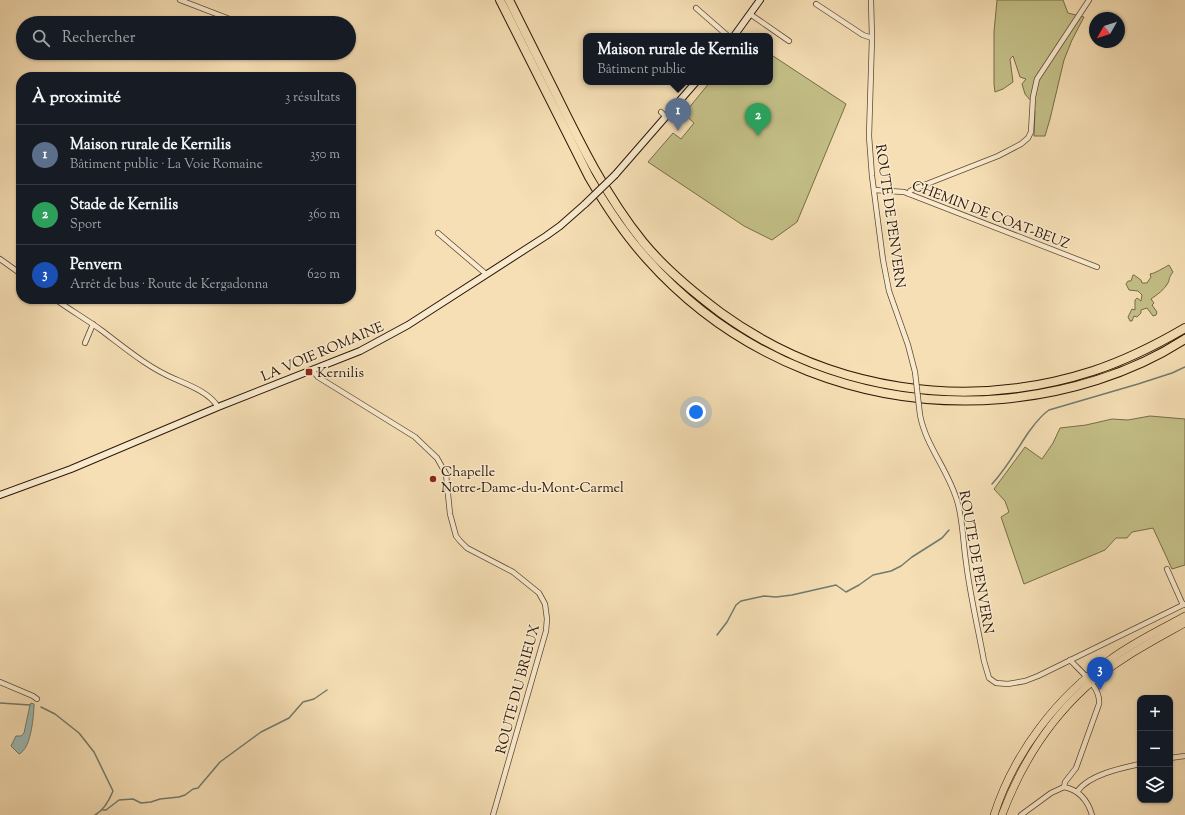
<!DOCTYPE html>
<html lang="fr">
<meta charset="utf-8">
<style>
:root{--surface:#171b24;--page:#20242c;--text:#f1f3f6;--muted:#9ea1a6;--line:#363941;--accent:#c59692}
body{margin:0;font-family:"Sorts Mill Goudy",serif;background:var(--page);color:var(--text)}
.controls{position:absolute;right:12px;bottom:12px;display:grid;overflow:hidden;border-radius:8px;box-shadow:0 1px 3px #0004}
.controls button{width:36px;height:36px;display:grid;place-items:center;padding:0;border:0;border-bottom:1px solid var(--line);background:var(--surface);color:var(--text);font:20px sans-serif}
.compass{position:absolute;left:1089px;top:12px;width:36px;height:36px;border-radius:50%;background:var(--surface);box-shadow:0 1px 3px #0004;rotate:231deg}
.you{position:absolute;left:696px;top:412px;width:14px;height:14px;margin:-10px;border:3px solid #fff;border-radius:50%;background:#1a73e8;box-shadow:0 0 0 6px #1a73e833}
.badge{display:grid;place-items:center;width:26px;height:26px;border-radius:50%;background:var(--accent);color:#fff;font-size:13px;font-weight:700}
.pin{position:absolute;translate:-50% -33px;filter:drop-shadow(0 1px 2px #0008)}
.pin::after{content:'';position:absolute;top:21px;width:14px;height:12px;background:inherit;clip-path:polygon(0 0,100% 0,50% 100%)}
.popup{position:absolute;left:583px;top:33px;width:190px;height:52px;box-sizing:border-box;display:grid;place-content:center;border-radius:8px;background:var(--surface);filter:drop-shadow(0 1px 3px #0005);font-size:13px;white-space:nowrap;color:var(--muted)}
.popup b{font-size:15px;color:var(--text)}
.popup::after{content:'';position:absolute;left:50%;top:100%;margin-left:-8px;border:8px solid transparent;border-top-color:var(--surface)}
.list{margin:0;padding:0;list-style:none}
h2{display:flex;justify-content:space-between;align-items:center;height:52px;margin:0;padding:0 16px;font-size:17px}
h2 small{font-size:13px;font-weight:400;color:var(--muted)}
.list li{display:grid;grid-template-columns:26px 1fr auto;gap:12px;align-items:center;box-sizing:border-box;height:60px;padding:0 16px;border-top:1px solid var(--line)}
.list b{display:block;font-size:15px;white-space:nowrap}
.list p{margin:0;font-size:13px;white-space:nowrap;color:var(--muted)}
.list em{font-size:13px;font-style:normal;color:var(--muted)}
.icon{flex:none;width:22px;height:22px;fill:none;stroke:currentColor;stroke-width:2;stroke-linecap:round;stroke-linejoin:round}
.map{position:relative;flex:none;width:1185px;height:815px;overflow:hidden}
.search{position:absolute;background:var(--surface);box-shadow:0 1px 3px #0004;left:16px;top:16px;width:340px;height:44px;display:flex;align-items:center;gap:10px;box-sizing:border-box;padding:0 14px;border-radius:22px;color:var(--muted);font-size:15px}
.panel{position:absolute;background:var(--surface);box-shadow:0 1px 3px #0004;left:16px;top:72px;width:340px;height:232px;border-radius:16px}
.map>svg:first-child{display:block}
.green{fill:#c4c088;stroke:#786c48}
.water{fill:#9ebbb5;stroke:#707a6f}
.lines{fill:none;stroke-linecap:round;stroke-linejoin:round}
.stream{stroke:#707a6f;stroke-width:1.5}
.street-casing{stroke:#5e4a32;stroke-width:6}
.secondary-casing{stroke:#2c1807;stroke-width:8}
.primary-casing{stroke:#2c1807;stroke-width:8}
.highway-casing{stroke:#2c1807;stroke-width:10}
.street{stroke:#f9eacf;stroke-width:4.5}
.secondary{stroke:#f9eacf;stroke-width:6}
.primary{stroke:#f6dfb5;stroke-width:7}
.highway{stroke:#f6dfb5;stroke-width:8}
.street-bridge-casing{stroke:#5e4a32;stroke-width:6;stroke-linecap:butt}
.secondary-bridge-casing{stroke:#2c1807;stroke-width:8;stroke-linecap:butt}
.street-bridge{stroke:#f9eacf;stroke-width:4.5}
.secondary-bridge{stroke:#f9eacf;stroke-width:6}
.poi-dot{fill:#8f2418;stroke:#f9eacf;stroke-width:1.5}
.labels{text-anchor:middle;stroke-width:3;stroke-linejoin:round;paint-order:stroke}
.street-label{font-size:14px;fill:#2c1807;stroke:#f9eacf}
.poi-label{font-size:14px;fill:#2c1807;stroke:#f9eacf;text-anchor:start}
</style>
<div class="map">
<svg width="1185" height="815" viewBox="0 0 1185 815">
<rect width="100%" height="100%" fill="#f6dfb5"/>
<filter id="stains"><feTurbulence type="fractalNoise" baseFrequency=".005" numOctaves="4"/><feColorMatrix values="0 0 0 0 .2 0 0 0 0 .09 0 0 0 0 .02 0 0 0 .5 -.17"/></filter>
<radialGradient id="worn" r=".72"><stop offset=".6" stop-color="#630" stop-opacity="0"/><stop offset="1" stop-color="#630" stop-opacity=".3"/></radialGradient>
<g class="green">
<path d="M997 0H1063L1068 13 1084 17 1072 40 1064 60 1050 119 1045 136H1034L1035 111 1031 101 1025 94 1022 84 1026 79 1020 77 1013 56 1010 59 1013 82 1003 89 995 92 994 84V32Z"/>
<path d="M770 54 846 104 797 222 772 240 744 226 648 162 673 133 681 139 694 123 684 114 710 82H770Z"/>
<path d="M1169 265 1173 272C1169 277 1170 278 1168 283 1164 290 1158 294 1151 299L1154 303 1152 305 1157 312 1156 315 1153 316 1147 308 1141 310V313L1137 317 1134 316 1132 321H1130L1128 317 1132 309 1135 310V300L1137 298 1141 301 1142 295 1138 291 1129 290 1126 284 1128 281H1131L1133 275H1134L1141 280 1142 283H1147L1151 277 1150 274C1156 273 1163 268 1169 265Z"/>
<path d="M1150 416 1185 419V565L1172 569 1153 528 1132 532 1127 538H1116L1105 550 1024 584 1001 517 1009 512 1005 501 994 489 1025 447 1042 459 1053 443 1060 428 1086 425 1112 419 1128 420Z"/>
</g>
<path class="water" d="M31 703 34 704V707C33 720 31 748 19 754L11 746 16 736H21L24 733 30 705Z"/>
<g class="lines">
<g class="stream">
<path d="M992 484C1006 469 1016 451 1028 433 1034 425 1040 416 1049 410L1138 384 1172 373 1185 367"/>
<path d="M717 635 727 622 736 605 741 601 764 596 776 597 792 595 836 585 846 592 859 585 873 575 891 571 901 566 912 557 942 538 949 530"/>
<path d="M0 703 30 705"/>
<path d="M41 707 55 714 79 733 94 752 113 791C109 801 104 810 95 815"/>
<path d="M103 810H106L119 800 133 799 141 803 151 802 160 799 179 797 185 795 193 789 198 788 220 762 261 732 289 718 303 702 314 699 327 690"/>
</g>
<defs>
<g id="street">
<path d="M180 0 240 23"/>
<path d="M871 0 872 38 869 136 872 176 883 260 889 291 908 345 915 372"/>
<path d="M816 4 863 35 872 38"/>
<path d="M696 8 728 36"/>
<path d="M750 14 789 41"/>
<path d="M661 112 666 117"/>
<path d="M874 190 904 192 1097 267"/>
<path d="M909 194 910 191 914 189 998 156 1021 144 1028 138 1031 132 1033 97 1037 79 1089 0"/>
<path d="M438 233 486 274"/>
<path d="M0 259 21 274"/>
<path d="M55 299C70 310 86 319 101 330 125 348 147 367 175 379 189 385 210 393 218 407"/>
<path d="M85 343 93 324"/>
<path d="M312 370 318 377 415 437 437 458 446 474 450 514 456 536 460 541 467 548 513 572 539 593 545 604 547 619 546 631 493 815"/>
<path d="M920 415C926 447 950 472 958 504 963 523 963 542 966 562 970 595 978 628 984 661L989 678 996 683 1008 684 1025 681 1038 676 1185 604"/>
<path d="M1167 569 1183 605"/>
<path d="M1070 660C1081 672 1101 687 1099 704L1076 768 1065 782 1064 787C1079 790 1088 801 1092 815"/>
<path d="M0 682 33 696 37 699"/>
<path d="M1170 758 1185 756"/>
<path d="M1077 792C1088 775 1121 768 1140 764"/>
<path d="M1021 815 1051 793 1064 787"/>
</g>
<g id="secondary">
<path d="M734 36 760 0"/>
<path d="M615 175 696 82"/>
<path d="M0 495 71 469 218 407 360 351 408 325 546 236 560 226 585 204"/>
</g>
<g id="primary">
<path d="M994 815C1014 753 1057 696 1111 659 1134 642 1160 630 1185 616"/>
<path d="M1002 815C1020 767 1048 722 1085 688 1114 661 1151 642 1185 623"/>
</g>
<g id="highway">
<path d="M500 0 589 177C606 206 624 234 647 259 737 360 868 410 1002 399 1066 393 1131 374 1185 339"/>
<path d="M509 0C524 30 539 60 554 90 580 143 606 196 643 242 665 269 693 292 721 313 829 391 966 412 1093 371 1126 360 1156 345 1185 328"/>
</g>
</defs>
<use href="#street" class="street-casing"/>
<use href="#secondary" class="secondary-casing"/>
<use href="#primary" class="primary-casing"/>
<use href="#highway" class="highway-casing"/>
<use href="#street" class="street"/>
<use href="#secondary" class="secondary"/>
<use href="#primary" class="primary"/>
<use href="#highway" class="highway"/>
<defs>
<path id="street-bridge" d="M915 372 920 415"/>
<path id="secondary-bridge" d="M585 204 615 175"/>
</defs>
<use href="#street-bridge" class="street-bridge-casing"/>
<use href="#secondary-bridge" class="secondary-bridge-casing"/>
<use href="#street-bridge" class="street-bridge"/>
<use href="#secondary-bridge" class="secondary-bridge"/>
</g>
<g class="poi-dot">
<rect x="305" y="368" width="8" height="8" rx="2"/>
<circle cx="433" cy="479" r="4"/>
</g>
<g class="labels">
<g class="street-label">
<text transform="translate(991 214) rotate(21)" y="5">CHEMIN DE COAT-BEUZ</text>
<text transform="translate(891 216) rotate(82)" y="5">ROUTE DE PENVERN</text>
<text transform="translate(322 351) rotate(-23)" y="5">LA VOIE ROMAINE</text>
<text transform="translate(977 562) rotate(80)" y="5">ROUTE DE PENVERN</text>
<text transform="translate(517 689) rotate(-75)" y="5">ROUTE DU BRIEUX</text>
</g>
<g class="poi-label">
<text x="317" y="377">Kernilis</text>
<text x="441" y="476">Chapelle<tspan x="441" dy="16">Notre-Dame-du-Mont-Carmel</tspan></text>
</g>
</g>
<rect width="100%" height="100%" filter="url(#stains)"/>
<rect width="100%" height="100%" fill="url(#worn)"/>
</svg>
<div class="controls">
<button>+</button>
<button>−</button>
<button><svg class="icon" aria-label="layers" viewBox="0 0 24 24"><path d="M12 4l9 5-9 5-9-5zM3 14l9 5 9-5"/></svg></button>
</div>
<svg class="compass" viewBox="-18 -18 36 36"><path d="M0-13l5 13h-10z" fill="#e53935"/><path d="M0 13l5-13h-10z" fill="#9ea1a6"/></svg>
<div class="you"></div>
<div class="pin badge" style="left:678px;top:131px;background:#5c6f8a">1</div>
<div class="popup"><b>Maison rurale de Kernilis</b>Bâtiment public</div>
<div class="pin badge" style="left:758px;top:136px;background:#2e9e5b">2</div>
<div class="pin badge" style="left:1100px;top:690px;background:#1a4fb4">3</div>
<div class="search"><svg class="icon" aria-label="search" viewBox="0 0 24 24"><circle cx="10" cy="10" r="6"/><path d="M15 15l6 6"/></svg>Rechercher</div>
<section class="panel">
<h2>À proximité<small>3 résultats</small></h2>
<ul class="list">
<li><span class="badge" style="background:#5c6f8a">1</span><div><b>Maison rurale de Kernilis</b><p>Bâtiment public · La Voie Romaine</p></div><em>350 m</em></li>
<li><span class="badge" style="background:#2e9e5b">2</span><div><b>Stade de Kernilis</b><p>Sport</p></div><em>360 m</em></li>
<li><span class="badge" style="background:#1a4fb4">3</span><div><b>Penvern</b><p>Arrêt de bus · Route de Kergadonna</p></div><em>620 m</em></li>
</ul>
</section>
</div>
